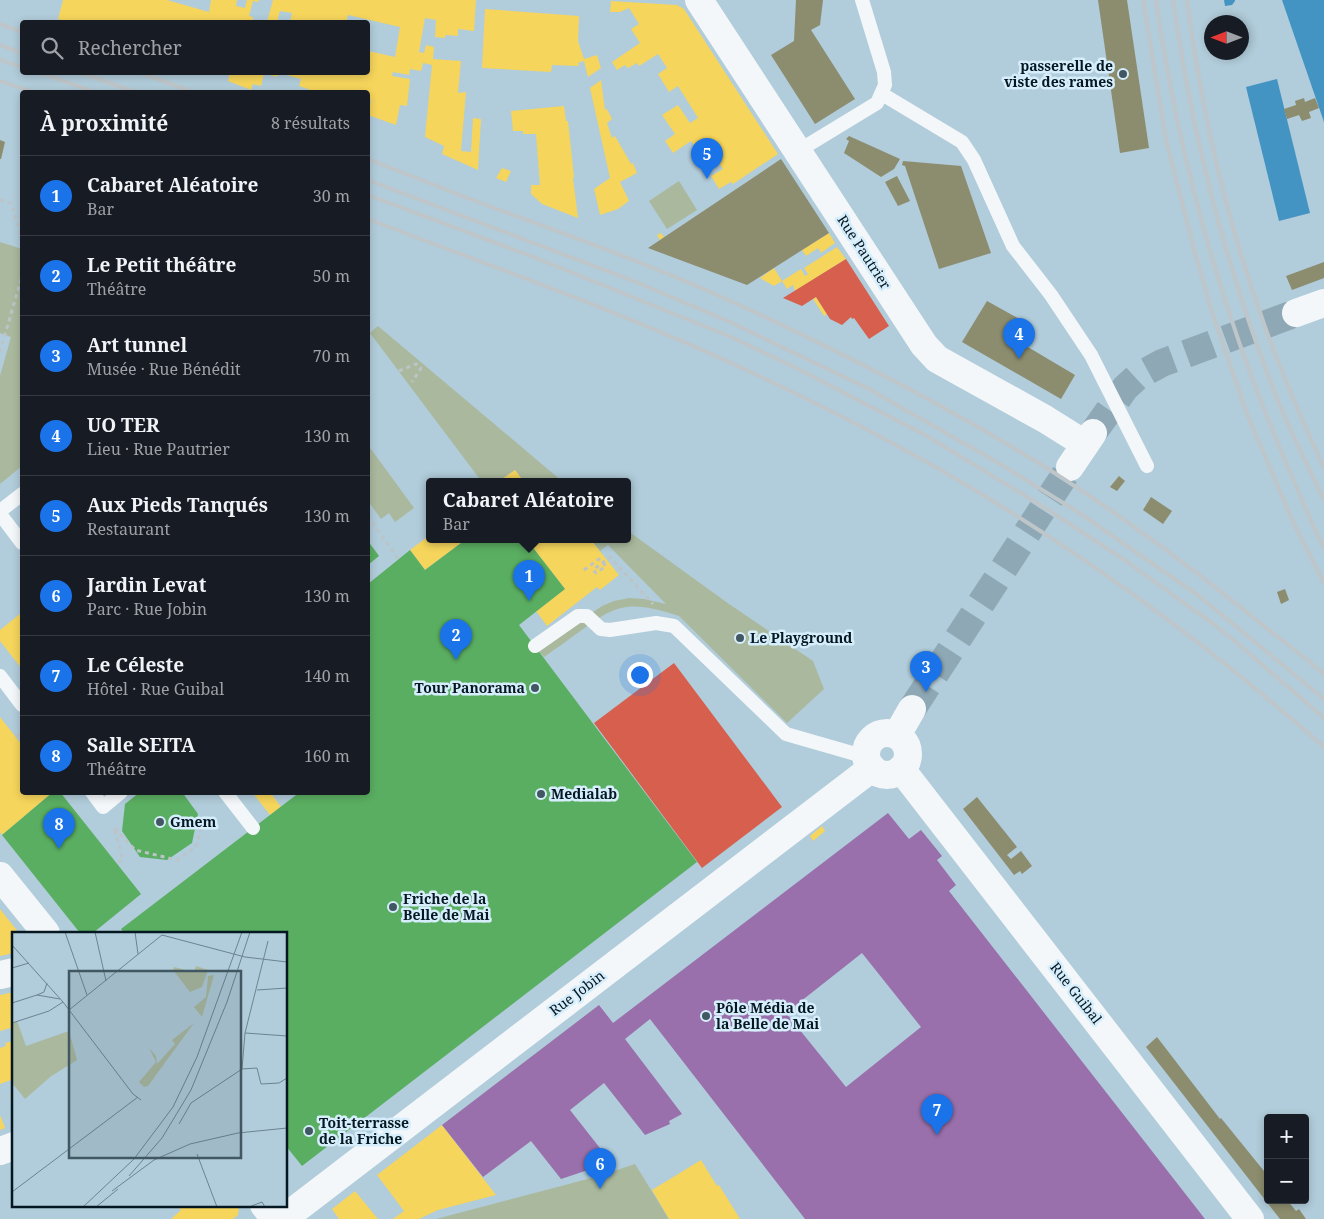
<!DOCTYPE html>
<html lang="fr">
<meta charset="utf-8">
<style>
:root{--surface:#171b24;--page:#20242c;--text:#f1f3f6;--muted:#9ea1a6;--line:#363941;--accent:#1a73e8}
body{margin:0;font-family:"Noto Serif",serif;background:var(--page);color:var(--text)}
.controls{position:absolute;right:15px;bottom:15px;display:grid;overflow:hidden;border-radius:5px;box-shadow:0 2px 8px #0003}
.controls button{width:45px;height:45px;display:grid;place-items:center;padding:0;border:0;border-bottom:1px solid var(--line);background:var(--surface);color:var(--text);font:25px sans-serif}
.compass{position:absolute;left:1204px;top:15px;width:45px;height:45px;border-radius:50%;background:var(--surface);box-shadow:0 2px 8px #0003;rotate:270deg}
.you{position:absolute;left:639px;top:674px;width:18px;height:18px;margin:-12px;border:4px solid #fff;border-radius:50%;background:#1a73e8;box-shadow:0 0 0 8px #1a73e833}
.badge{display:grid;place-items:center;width:32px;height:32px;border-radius:50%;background:var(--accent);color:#fff;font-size:16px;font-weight:700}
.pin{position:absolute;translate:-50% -41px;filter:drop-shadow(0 1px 2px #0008)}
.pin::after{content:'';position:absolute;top:26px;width:18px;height:15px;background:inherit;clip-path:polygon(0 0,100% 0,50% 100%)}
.popup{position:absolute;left:426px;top:478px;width:205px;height:65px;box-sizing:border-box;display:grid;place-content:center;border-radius:5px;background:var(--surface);filter:drop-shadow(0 1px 4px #0005);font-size:16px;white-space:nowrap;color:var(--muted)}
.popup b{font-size:19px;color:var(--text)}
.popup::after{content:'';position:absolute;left:50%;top:100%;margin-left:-10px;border:10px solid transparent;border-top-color:var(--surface)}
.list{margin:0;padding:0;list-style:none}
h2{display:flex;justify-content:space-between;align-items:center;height:65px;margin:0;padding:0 20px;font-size:21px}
h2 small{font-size:16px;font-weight:400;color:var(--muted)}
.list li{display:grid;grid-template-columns:32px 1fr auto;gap:15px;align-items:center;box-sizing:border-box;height:80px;padding:0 20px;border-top:1px solid var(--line)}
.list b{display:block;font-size:19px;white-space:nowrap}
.list p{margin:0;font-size:16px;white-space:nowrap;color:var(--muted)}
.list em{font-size:16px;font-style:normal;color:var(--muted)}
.icon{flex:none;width:28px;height:28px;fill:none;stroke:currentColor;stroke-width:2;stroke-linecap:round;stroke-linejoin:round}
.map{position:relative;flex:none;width:1324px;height:1219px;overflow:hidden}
.search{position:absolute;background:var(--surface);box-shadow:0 2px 8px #0003;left:20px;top:20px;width:350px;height:55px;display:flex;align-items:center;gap:12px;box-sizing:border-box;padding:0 18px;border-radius:5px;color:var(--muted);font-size:19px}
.panel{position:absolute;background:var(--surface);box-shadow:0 2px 8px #0003;left:20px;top:90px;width:350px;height:705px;border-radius:5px}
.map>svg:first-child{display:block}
.green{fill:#aab99e}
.homes{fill:#f6d55c}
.shops{fill:#d6604d}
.offices{fill:#9970ab;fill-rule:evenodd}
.schools{fill:#4393c3}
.public{fill:#5aae61}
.industry{fill:#8c8c6e}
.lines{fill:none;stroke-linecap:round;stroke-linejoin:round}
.street-tunnel{stroke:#8fa8b5;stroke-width:28;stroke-dasharray:28 14;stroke-linecap:butt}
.path{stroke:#bdc4c9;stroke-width:3;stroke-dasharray:4 4;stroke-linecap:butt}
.lane{stroke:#f3f7f9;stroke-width:14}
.street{stroke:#f3f7f9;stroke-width:28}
.rail{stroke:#bec6ca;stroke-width:4}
.poi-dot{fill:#415762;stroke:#d6eefc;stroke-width:2}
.labels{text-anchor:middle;stroke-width:5;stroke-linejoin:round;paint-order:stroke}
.poi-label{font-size:14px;font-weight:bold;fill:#051822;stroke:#d6eefc;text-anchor:start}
.street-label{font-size:14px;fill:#051822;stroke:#d6eefc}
.inset-road{fill:none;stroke:#6c8490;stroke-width:1}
.view{fill:#415762;fill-opacity:0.15;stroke:#415762;stroke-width:2.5}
.inset-edge{fill:none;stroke:#051822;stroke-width:2.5}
</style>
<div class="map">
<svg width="1324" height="1219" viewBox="0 0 1324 1219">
<rect width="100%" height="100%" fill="#b1ccda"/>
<g class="green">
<path d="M679 181 697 210 667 229 649 201Z"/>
<path d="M0 242 22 249V466L0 484V376L11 337 0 333Z"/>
<path d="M378 326 563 482H524L515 470 498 482H482L370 333Z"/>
<path d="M368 445 414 508 395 522 389 513 381 519 368 501Z"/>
<path d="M628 531 729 604 813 661 824 689 787 723 679 616C662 611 644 605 626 607 607 610 593 622 579 632 567 641 555 649 544 657L538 650 602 606 614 601 629 598 644 599 666 604 608 545 600 551 591 540H628Z"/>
<path d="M635 1164 669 1219H436L599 1176Z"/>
</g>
<g class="homes">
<path d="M63 0H167L209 12 211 0H237L236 6 245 8 247 0H259L258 2 253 1 249 16 253 17 252 22H69L58 19Z"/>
<path d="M273 0H476L474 31 458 29V36L445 35V38L435 37 436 20 425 18 419 52 424 53 426 45 434 47 433 59 461 61 458 93 466 92 461 151 471 152 473 118 481 119 478 170 442 154 444 146 425 137 432 65 423 63 421 71 410 69 409 75 393 72 392 76 410 79 407 106 400 105 396 125 368 115 371 100 368 99V92H336L330 91V92H316L299 86 301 79 279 73 368 72V51L395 57 400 27 348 15 346 22H324L314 20V22H290L292 13 280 11 277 22H267Z"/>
<path d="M611 1 677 5 684 9 778 154 733 184 731 182 719 189 711 176 723 169 704 142 696 148 691 141 673 153 665 141 675 134 662 115 678 105 690 123 698 118 678 86 669 92 658 74 667 68 658 54 639 66 637 63 628 68 625 65 617 70 612 62 640 43 631 29 639 24 629 8 620 12H610Z"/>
<path d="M485 9 579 16 578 41 584 59 597 55 601 68 588 77 584 61 578 63 579 66 552 65 551 72 482 68Z"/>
<path d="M230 72H278L277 77 264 73 261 86 253 84 251 90 228 81Z"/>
<path d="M601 80 605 110 607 109 612 119 607 123 612 138 615 136 631 164 633 163 637 173 620 182 629 201 618 209 600 215 594 189 610 178 590 88Z"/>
<path d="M564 106 566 121H568L574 177 573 178 578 218 542 204 531 194V185H540L536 134H523V131H513L511 111Z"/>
<path d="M705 151 710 160 701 166 696 157Z"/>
<path d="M502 168 511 171 506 182 496 178Z"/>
<path d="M661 233 664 237 660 240 657 235Z"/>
<path d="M829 233 835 243 821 253 818 248 806 256 802 250Z"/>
<path d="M837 247 846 259 795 291 793 285 787 289 782 281 801 269 805 276 808 274 804 268Z"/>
<path d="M774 268 782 281 774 286 760 278Z"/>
<path d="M816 297 827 314 824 316 813 299Z"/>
<path d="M515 470 524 482H498Z"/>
<path d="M430 535V540H465L425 570 410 550Z"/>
<path d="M527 540H591L619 575 600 590 597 587 547 626 536 611 565 589Z"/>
<path d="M20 614 22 617V669L0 641V630Z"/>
<path d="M0 717 22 745V792H53L2 835 0 832Z"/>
<path d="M252 792H270L281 807 270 815Z"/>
<path d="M822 826 825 831 813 841 810 836Z"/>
<path d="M0 909 19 933H14V953L0 956Z"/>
<path d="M14 992V1041H13L10 1028 0 1031V995Z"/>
<path d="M14 1041V1079L0 1084V1048L6 1046 5 1043Z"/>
<path d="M14 1093V1105H13L10 1095Z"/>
<path d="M0 1115 5 1128 0 1130Z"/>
<path d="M442 1125 496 1195 438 1210 419 1219H393L404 1211 377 1175Z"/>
<path d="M701 1160 717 1186 719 1185 740 1219H669L652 1190Z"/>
<path d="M355 1191 378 1219H339L332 1209Z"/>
<path d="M176 1205H238L239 1206 238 1215 233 1219H171L181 1210Z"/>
</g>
<g class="shops">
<path d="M846 259 889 326 869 339 854 318 852 319 851 317 842 325 830 319 816 297 802 306 783 298Z"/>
<path d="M674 663 782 807 702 868 594 723Z"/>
</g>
<path class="offices" d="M888 813 909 839 921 830 942 856 937 860 956 885 949 891 1205 1219H805L650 1019 625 1039 682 1114 669 1121 670 1124 645 1135 604 1083 570 1110 607 1157 589 1162 591 1169 561 1179 531 1141 483 1177 442 1125 599 1005 613 1023ZM862 953 921 1027 846 1087 786 1013Z"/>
<g class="schools">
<path d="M1224 0H1235V1L1232 5 1225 6Z"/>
<path d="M1282 0H1324V122Z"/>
<path d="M1277 79 1310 213 1279 221 1246 87Z"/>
</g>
<g class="public">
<path d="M465 540H527L565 589 519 625 697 862 302 1166 286 1146V933H124L121 929 300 792H368V584L410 550 425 570Z"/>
<path d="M368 541 379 556 368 565Z"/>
<path d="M53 792H60L141 894 93 933H80L2 835Z"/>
<path d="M140 792H182L198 814 192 843 167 860 140 857 122 831 125 804Z"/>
</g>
<g class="industry">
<path d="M796 0H823L820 25 811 30 855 99 815 124 771 55 794 41Z"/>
<path d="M1098 0H1127L1149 148 1120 153Z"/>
<path d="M1304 98 1305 102 1315 98 1319 108 1309 112 1311 118 1302 121 1299 115 1287 119 1284 109 1296 105 1295 101Z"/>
<path d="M849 136 900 159 894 169 881 177 844 153 849 141 846 139Z"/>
<path d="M0 140 5 142 1 159H0Z"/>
<path d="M781 159 829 233 747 285 648 248Z"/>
<path d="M903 161 961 166 991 253 939 269 905 166 902 165Z"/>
<path d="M897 176 910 201 898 206 885 182Z"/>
<path d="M1324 262V278L1292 290 1286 276Z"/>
<path d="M987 301 1021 320 1011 337 1075 375 1061 399 962 342Z"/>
<path d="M1119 476 1125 481 1117 491 1110 487Z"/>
<path d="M1151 497 1172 511 1163 524 1143 510Z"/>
<path d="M1285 589 1289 600 1281 604 1277 592Z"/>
<path d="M977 797 1017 847 1007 855 1011 859 1021 851 1032 866 1022 874 1020 871 1014 875 963 809Z"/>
<path d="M1157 1037 1220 1119 1221 1118 1268 1176V1200H1287L1296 1211 1299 1209 1306 1219H1280L1146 1047Z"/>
</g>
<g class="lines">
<g class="street-tunnel">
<path d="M1093 433 1125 388 1138 376 1162 363 1296 313"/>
<path d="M912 709 1070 467"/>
</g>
<g class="path">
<path d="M0 200 11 203 22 240"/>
<path d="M0 352 22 276"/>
<path d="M399 371 416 364 421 368 412 382"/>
<path d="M368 516 399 560"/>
<path d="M584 570 599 559 606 566 596 573 593 570 610 557 653 604"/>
<path d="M16 737 22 732"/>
<path d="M115 828 135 850 177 860 196 847 202 824"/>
<path d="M115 830 123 859 116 864"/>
</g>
<g class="lane">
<path d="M882 94 962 142 974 160 1013 246 1051 295 1091 355 1147 466"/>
<path d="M798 151 877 103 885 85 884 72 862 0"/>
<path d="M0 511 22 494"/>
<path d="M0 514 22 543"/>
<path d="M535 646 578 616H587L601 629 610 630 656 623 674 626 786 734 866 757"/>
<path d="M0 676 22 705"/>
<path d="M92 792 103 807 121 792"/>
<path d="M225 792 253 828"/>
</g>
<g class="street">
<path d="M699 0 924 345 937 359 1045 419 1085 444"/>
<path d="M1296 313 1324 303"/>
<path d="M1070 467 1093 433"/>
<circle cx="887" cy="754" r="21"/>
<path d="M897 735 912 709"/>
<path d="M901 769 1250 1219"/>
<path d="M0 876 46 933"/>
<path d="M0 975 14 972"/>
<path d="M0 1151 14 1146"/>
<path d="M264 1205 275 1219"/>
<path d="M283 1219 872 768"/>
</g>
<g class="rail">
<path d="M1143 0 1166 140 1195 253 1212 312 1247 414 1293 522 1324 583"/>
<path d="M1156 0C1179 160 1223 317 1287 465 1299 493 1310 521 1324 548"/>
<path d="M1173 0C1192 136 1226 268 1276 396 1290 432 1308 466 1324 500"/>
<path d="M1187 0C1201 108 1226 218 1263 321 1280 371 1302 420 1324 468"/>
<path d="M0 24 22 32"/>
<path d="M0 45 22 53"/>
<path d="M0 60 22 67"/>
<path d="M38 72 94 92"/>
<path d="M79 72 135 92"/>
<path d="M138 72 193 92"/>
<path d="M0 81 33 92"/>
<path d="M368 159C402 172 436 186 470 199 556 231 642 261 726 299 832 347 937 401 1037 462 1116 511 1191 567 1264 626 1284 642 1304 657 1324 674"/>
<path d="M368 180 636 282 730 322 867 388 995 461 1078 512 1199 596 1324 699"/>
<path d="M368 195 536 258 731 337 798 369 927 436 1050 511 1126 561 1177 598 1211 622 1237 643 1324 718"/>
<path d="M368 219C498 269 631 315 757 375 827 408 897 444 963 483 1091 559 1212 648 1324 747"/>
</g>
</g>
<g class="poi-dot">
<circle cx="1123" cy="74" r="5"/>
<circle cx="740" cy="638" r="5"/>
<circle cx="535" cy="688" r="5"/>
<circle cx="541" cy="794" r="5"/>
<circle cx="160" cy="822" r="5"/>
<circle cx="393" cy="907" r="5"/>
<circle cx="706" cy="1016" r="5"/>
<circle cx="309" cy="1131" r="5"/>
</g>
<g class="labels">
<g class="poi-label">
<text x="1113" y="71" text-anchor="end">passerelle de<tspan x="1113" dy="16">viste des rames</tspan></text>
<text x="750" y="643">Le Playground</text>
<text x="525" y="693" text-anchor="end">Tour Panorama</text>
<text x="551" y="799">Medialab</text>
<text x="170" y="827">Gmem</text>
<text x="403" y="904">Friche de la<tspan x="403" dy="16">Belle de Mai</tspan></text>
<text x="716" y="1013">Pôle Média de<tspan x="716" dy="16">la Belle de Mai</tspan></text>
<text x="319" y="1128">Toit-terrasse<tspan x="319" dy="16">de la Friche</tspan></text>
</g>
<g class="street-label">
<text transform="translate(864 252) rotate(57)" y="5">Rue Pautrier</text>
<text transform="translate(577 993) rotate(-37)" y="5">Rue Jobin</text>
<text transform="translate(1076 993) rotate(52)" y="5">Rue Guibal</text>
</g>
</g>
<g transform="translate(12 932)">
<rect width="275" height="275" fill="#b1ccda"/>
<path d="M184 34 196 38 190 55 178 60 161 38 162 35 182 40ZM202 43 190 85 182 75 194 65 196 44ZM5 89 14 114 57 99 65 128 38 145 13 167 0 151V92ZM182 91 136 154 132 155 127 150 144 130 137 116 144 124 145 132 163 112 160 108Z" fill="#aab99e"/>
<path class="inset-road" d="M53 0 75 63M83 0 94 49M123 0 126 22M174 0H196M0 13 51 70 121 162 129 168M0 36 17 31M245 58 275 56M25 63 32 60 35 51M0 71 25 63 48 67M57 78 150 3 233 25 275 30M0 91 37 79 51 70M233 101 275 104M230 137 233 101 256 9M167 192 179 171 230 137 245 136 249 152 267 151 275 146M185 222 205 275M117 244 150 206 179 158 215 70 238 0M100 259 142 228 178 212 226 201 275 196M0 260 126 165M71 275 122 227 161 175 185 125 230 0M84 275 106 257M237 275 250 270 253 275"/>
<path class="view" d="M57 39H229V226H57Z"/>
<rect width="275" height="275" class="inset-edge"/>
</g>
</svg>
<div class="controls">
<button>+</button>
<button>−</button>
</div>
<svg class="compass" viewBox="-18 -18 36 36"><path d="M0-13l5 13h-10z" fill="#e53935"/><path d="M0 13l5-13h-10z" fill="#9ea1a6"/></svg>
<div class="you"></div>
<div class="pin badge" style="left:529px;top:601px">1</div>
<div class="popup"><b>Cabaret Aléatoire</b>Bar</div>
<div class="pin badge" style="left:456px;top:660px">2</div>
<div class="pin badge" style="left:926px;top:692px">3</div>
<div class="pin badge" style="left:1019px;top:359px">4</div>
<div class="pin badge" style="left:707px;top:179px">5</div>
<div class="pin badge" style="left:600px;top:1189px">6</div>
<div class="pin badge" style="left:937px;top:1135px">7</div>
<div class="pin badge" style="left:59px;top:849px">8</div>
<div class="search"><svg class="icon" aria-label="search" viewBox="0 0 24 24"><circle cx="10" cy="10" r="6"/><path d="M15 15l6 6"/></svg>Rechercher</div>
<section class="panel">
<h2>À proximité<small>8 résultats</small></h2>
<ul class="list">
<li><span class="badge">1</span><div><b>Cabaret Aléatoire</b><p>Bar</p></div><em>30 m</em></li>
<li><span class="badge">2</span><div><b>Le Petit théâtre</b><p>Théâtre</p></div><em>50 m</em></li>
<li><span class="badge">3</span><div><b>Art tunnel</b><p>Musée · Rue Bénédit</p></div><em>70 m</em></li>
<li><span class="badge">4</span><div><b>UO TER</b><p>Lieu · Rue Pautrier</p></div><em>130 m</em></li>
<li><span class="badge">5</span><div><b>Aux Pieds Tanqués</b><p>Restaurant</p></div><em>130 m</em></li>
<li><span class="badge">6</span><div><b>Jardin Levat</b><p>Parc · Rue Jobin</p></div><em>130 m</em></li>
<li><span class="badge">7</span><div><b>Le Céleste</b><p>Hôtel · Rue Guibal</p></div><em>140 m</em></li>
<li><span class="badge">8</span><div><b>Salle SEITA</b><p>Théâtre</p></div><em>160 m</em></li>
</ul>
</section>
</div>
